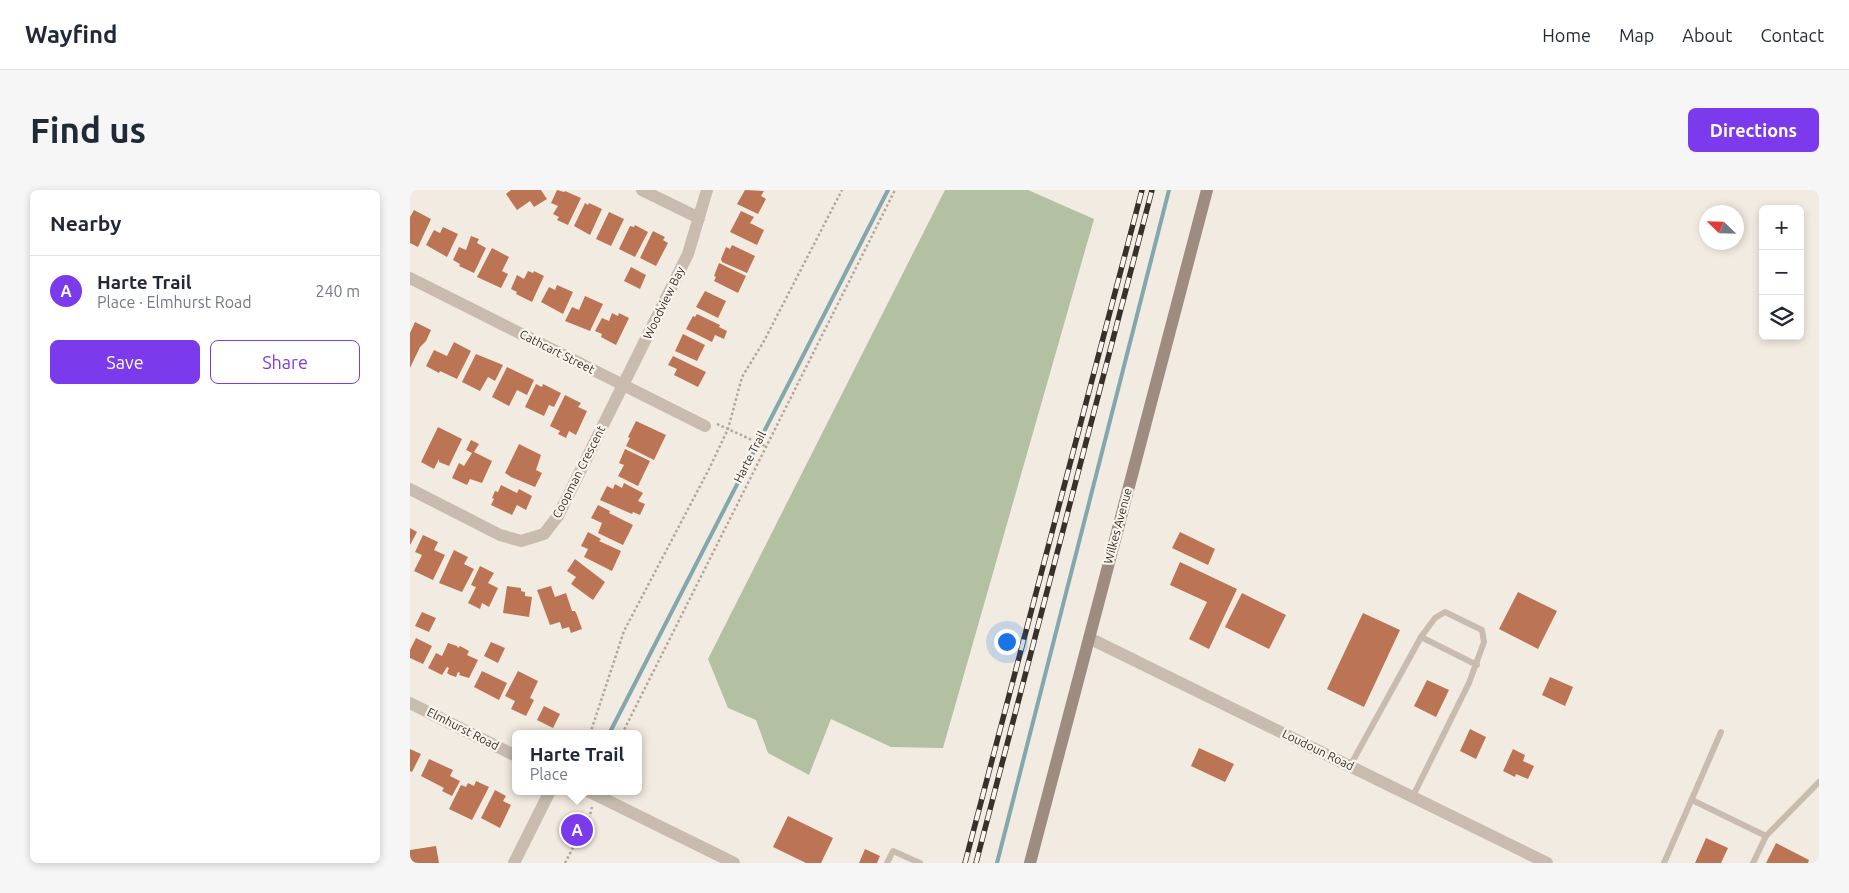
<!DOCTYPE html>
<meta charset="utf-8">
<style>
:root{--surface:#fff;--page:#f6f6f7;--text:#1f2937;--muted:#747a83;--line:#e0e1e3;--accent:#7c3aed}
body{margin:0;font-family:Ubuntu,sans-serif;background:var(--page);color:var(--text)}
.controls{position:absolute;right:15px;top:15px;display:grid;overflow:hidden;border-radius:8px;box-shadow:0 2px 8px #0003}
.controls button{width:45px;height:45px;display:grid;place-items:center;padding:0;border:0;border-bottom:1px solid var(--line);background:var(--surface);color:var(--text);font:25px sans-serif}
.compass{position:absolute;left:1289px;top:15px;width:45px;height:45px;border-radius:50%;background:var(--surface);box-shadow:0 2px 8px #0003;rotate:293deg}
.you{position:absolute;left:596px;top:451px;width:18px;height:18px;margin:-12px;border:4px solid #fff;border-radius:50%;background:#1a73e8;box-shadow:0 0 0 8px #1a73e833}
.badge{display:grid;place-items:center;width:32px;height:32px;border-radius:50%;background:var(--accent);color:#fff;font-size:16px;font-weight:700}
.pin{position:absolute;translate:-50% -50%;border:2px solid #fff;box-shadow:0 1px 5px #0006}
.popup{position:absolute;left:102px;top:540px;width:130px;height:65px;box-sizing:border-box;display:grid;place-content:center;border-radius:8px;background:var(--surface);filter:drop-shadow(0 1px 4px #0005);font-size:16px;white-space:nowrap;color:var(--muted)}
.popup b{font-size:19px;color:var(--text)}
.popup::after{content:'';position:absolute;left:50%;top:100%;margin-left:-10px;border:10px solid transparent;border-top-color:var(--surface)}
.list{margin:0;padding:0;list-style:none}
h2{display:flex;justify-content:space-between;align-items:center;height:65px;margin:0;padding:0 20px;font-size:21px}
h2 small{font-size:16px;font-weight:400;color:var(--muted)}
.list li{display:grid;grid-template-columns:32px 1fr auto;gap:15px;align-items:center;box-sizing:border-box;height:70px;padding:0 20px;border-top:1px solid var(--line)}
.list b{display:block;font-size:19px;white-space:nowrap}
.list p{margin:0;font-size:16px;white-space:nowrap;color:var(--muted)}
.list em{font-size:16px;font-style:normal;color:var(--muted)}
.actions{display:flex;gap:10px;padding:15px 20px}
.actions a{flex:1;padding:11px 0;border:1px solid var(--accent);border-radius:8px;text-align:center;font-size:18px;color:var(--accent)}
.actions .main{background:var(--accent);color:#fff}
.icon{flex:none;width:28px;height:28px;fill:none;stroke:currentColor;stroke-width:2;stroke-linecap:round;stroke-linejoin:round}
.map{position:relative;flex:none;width:1409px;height:673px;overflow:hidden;border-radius:8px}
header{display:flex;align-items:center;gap:30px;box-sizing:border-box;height:70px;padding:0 25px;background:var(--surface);border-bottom:1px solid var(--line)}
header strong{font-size:24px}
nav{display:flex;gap:28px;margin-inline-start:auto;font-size:18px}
.intro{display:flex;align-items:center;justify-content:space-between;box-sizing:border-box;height:120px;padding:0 30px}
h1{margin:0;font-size:35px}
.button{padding:12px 22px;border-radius:8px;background:var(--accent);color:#fff;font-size:18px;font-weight:700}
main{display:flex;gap:30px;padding:0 30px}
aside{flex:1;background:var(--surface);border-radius:8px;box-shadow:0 2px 8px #0003}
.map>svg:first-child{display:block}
.green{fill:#b4c0a2}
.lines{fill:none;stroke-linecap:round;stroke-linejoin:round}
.stream{stroke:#82a8ad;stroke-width:4}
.building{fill:#bc7554}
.path{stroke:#b5a698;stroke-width:2.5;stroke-dasharray:2.5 2.5;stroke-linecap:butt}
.service{stroke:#c9bcae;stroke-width:6}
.minor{stroke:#c9bcae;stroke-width:12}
.tertiary{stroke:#c9bcae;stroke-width:12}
.secondary{stroke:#9d8c7f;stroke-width:12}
.rail-casing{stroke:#38302b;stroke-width:5.5}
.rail{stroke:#f9f5ed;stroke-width:4;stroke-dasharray:11;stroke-linecap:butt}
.labels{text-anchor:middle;stroke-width:4.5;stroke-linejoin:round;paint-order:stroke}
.street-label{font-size:12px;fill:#38302b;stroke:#f9f5ed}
</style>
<header>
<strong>Wayfind</strong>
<nav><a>Home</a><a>Map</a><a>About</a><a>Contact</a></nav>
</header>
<div class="intro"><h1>Find us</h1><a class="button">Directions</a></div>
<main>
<aside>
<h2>Nearby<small></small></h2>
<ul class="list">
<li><span class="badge">A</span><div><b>Harte Trail</b><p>Place · Elmhurst Road</p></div><em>240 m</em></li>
</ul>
<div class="actions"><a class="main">Save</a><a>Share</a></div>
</aside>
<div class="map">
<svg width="1409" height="673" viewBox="0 0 1409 673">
<rect width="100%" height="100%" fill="#f2ebe1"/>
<path class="green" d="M535 0H618L684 29 533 558 481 557 421 529 399 585 358 563 346 530 318 518 298 469Z"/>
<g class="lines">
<g class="stream">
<path d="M199 544 478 0"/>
<path d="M587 673 759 0"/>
</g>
</g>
<g class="building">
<path d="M101 0H131L137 9 124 17 120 11 107 20 96 4Z"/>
<path d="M147 0 154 2 155 1 171 8 158 35 147 30 149 27 143 24 148 16 141 13Z"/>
<path d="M335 0 354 1 351 6 356 9 348 24 327 14Z"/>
<path d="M175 13 178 15 179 13 192 19 180 45 164 36Z"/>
<path d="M4 20 21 29 8 57 0 53V27Z"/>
<path d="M331 21 344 27 340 33 354 40 347 55 320 42Z"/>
<path d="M199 22 214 29 201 56 186 49Z"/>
<path d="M225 35 238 42 225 67 209 59 220 36 224 37Z"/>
<path d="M33 37 48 44 37 67 16 55 24 40 30 43Z"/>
<path d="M243 41 255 47 253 50 258 53 246 76 230 68Z"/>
<path d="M61 46 69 49 67 53 76 58 64 83 49 76 50 74 43 70 49 57 56 60Z"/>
<path d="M322 55 345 66 337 83 312 72 311 69 316 57 320 59Z"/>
<path d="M82 58 99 67 92 81 98 84 91 98 67 87Z"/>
<path d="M309 73 336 86 328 103 304 91 306 87 304 86Z"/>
<path d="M221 77 236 85 230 99 214 91Z"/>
<path d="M118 81 123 83 124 81 134 86 122 112 106 104 107 102 101 99 107 85 114 89Z"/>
<path d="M147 95 163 102 153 124 131 112 139 97 145 100Z"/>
<path d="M295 101 316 111 308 128 286 117Z"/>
<path d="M175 106 193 114 180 141 155 131 162 117 169 120Z"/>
<path d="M202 123 208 126 209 123 219 128 206 155 191 147 192 144 185 141 192 128 199 131Z"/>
<path d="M287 124 310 135 309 137 317 141 314 149 305 145 302 152 276 139 283 126 285 127Z"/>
<path d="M5 132 21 140 16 151 10 157 0 178V143Z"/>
<path d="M273 144 295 155 287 171 265 161Z"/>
<path d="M44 152 61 161 47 189 30 181 29 183 16 176 24 160 37 166Z"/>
<path d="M66 164 93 175 85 191 78 187 70 201 52 192Z"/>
<path d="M263 166 296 182 288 197 264 185 267 179 258 175Z"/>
<path d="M97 177 124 190 117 205 107 200 99 216 82 207Z"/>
<path d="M126 194 132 197 133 194 151 203 144 217 139 215 134 226 115 217Z"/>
<path d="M155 205 171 213 168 217 177 221 166 245 159 241 156 248 148 244 150 241 140 236Z"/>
<path d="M226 231 256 245 244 270 216 256 220 248 218 247Z"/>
<path d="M28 237 52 249 39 276 29 272V269L24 279 11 272Z"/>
<path d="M61 250 69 254 64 262 82 271 72 293 60 289 57 295 42 288 49 273 54 276 62 263 56 260Z"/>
<path d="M109 254 131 265 126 280 132 283 125 297 101 287 95 283Z"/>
<path d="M215 259 240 271 228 296 208 286 214 275 209 273Z"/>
<path d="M214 293 233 303 228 311 235 314 230 325 223 322 222 324 190 310 197 296 203 299 205 294 212 298Z"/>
<path d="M91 295 107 303 109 299 122 306 116 320 107 315 102 325 81 315 84 309 82 308 85 301 88 302Z"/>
<path d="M188 315 200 321 199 323 223 335 213 355 188 343 192 333 181 328Z"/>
<path d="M0 338 7 342 0 355Z"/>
<path d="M178 342 191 349 189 351 211 361 202 381 174 367 178 359 171 356Z"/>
<path d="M770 342 805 359 798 375 762 358Z"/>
<path d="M13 345 28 352 24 360 35 365 23 390 4 381 12 365 5 362Z"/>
<path d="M44 360 58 367 54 374 64 379 52 402 29 393Z"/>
<path d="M165 369 195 392 183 410 161 394 166 387 157 381Z"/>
<path d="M770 372 827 399 799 459 779 449 797 412 760 395Z"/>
<path d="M70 376 84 383 78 393 88 398 79 417 72 413 70 419 58 413 66 397 61 395Z"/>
<path d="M97 396 111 398V401L115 402V406L122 407 119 427 93 423Z"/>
<path d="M141 396 145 407 156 403 162 421H165L167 425 172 439 161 443 159 437 152 439 150 432 140 435 127 400Z"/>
<path d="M1108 402 1147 421 1128 459 1089 439Z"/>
<path d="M832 403 876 425 859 459 815 437Z"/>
<path d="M12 422 26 428 19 442 5 436Z"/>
<path d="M953 423 990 440 954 517 917 499Z"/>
<path d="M6 448 22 456 13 474 0 468V460Z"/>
<path d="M81 452 95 458 88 473 74 466Z"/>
<path d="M38 453 47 456 48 458 50 456 59 461 57 465 68 470 59 488 49 485 50 483 48 482 46 487 40 485 37 483 39 478 37 477 32 485 18 478 26 463 32 466Z"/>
<path d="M72 481 97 493 89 510 64 497Z"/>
<path d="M108 481 128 491 120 508 124 510 116 526 101 519 105 511 95 506Z"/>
<path d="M1140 487 1163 497 1155 516 1132 505Z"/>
<path d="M1017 490 1039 500 1026 527 1004 516Z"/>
<path d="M134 516 150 524 143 538 127 530Z"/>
<path d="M1060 539 1076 547 1066 569 1050 561Z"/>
<path d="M789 558 824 574 815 592 781 576Z"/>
<path d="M0 559 11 564 2 582 0 581Z"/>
<path d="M1103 559 1115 565 1113 571 1124 576 1118 589 1106 584 1105 587 1093 581Z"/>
<path d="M19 569 43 580 40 586 50 591 42 606 32 601 34 598 11 586Z"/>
<path d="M66 591 79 597 62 630 39 619 51 595 56 597 58 593 64 596Z"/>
<path d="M85 600 96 606 93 611 101 615 90 638 71 628Z"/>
<path d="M378 626 423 648 411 673H396L363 657Z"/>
<path d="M1296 648 1318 658 1311 673H1285Z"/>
<path d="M1366 653 1399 670 1398 673H1356Z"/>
<path d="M26 656 29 673H0V660Z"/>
<path d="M455 659 470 666 467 673H449Z"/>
</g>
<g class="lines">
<g class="path">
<path d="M307 234 355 256"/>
<path d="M180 544 214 441 299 279 318 239 332 187 354 151 432 0"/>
<path d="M212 544 485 0"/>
<path d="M155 673 180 625 182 617"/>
</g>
<g class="service">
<path d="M1011 447 1067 475"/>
<path d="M940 576 1011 447 1025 428 1035 422 1072 440 1074 452 1059 493 1003 606"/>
<path d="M1282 610 1356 646 1409 592"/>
<path d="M477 673 483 661 510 673"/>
<path d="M1254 673 1311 542"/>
<path d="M1343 673 1356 646"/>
</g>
<g class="minor">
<path d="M232 0 289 28"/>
<path d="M0 88 295 236"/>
<path d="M0 299 90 345 111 351 134 344 148 326 278 64 297 0"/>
<path d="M679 448 1137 673"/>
<path d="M104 673 140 601"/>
</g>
<g class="tertiary">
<path d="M0 513 106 566"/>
<path d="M178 601 324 673"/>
</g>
<path class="secondary" d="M620 673 797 0"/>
<defs>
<g id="rail">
<path d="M555 673 732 0"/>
<path d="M566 673 742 0"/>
</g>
</defs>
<use href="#rail" class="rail-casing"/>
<use href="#rail" class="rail"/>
</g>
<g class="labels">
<g class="street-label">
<text transform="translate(254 113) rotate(-64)" y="4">Woodview Bay</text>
<text transform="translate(147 162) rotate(27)" y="4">Cathcart Street</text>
<text transform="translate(340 267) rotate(-63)" y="4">Harte Trail</text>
<text transform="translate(169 282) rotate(-63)" y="4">Coopman Crescent</text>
<text transform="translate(708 336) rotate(-75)" y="4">Wilkes Avenue</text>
<text transform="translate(53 539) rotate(27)" y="4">Elmhurst Road</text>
<text transform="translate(908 560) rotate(26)" y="4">Loudoun Road</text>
</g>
</g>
</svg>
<div class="controls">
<button>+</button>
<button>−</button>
<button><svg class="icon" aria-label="layers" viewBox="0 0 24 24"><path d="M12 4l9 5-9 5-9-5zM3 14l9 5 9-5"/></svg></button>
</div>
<svg class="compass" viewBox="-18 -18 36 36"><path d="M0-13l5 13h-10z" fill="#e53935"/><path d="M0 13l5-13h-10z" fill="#747a83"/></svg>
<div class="you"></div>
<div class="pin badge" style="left:167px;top:640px">A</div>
<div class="popup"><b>Harte Trail</b>Place</div>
</div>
</main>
